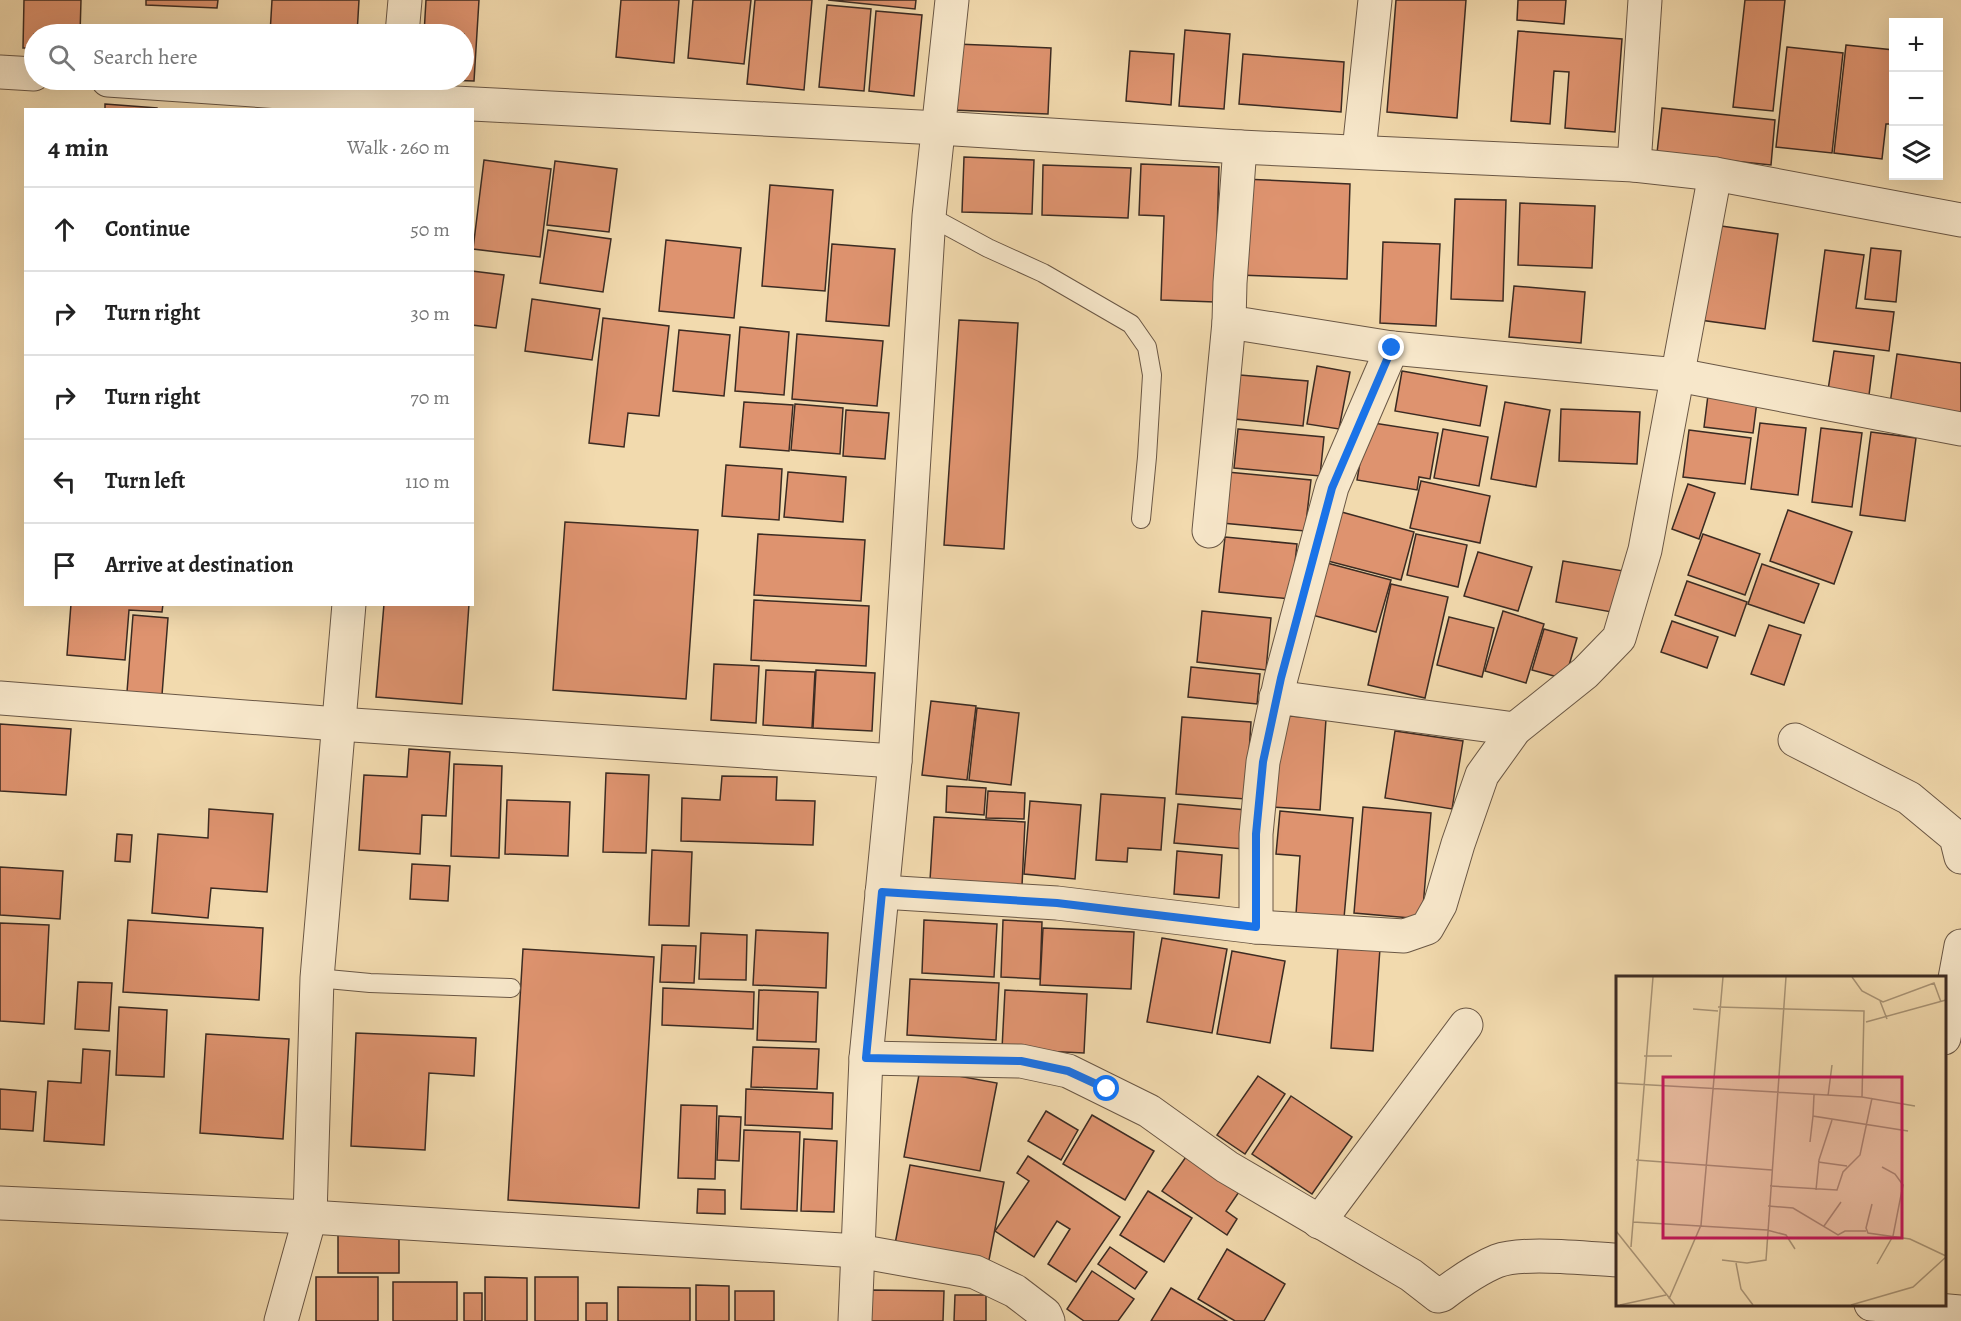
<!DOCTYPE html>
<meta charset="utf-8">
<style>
:root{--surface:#fff;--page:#f2f2f2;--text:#222;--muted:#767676;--line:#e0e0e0}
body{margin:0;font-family:Alegreya,serif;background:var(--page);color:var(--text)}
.controls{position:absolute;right:18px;top:18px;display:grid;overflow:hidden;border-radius:0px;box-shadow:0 6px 24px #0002}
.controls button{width:54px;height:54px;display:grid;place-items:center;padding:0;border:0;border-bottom:2px solid var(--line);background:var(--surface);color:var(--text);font:30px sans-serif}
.stop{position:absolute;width:18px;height:18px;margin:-14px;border:4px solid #1a73e8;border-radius:50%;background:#fff}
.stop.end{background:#1a73e8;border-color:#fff;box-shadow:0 2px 6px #0008}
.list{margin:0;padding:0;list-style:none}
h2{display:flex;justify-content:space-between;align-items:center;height:78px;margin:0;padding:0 24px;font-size:26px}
h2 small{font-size:20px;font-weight:400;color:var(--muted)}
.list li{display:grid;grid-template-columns:39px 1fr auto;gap:18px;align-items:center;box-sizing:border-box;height:84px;padding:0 24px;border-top:2px solid var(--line)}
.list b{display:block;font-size:22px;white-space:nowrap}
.list em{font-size:20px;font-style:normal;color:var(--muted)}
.icon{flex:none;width:33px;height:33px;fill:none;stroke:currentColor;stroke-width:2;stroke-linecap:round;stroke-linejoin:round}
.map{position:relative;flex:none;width:1961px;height:1321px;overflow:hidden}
.search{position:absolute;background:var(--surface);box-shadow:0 6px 24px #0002;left:24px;top:24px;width:450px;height:66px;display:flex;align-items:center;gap:15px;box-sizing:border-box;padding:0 21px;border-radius:33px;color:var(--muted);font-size:22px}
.panel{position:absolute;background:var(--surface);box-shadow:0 6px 24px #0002;left:24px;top:108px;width:450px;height:498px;border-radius:0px}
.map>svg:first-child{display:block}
.building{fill:#de936f;stroke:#3c2b22;stroke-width:1.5}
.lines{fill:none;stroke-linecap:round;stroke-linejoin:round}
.service-casing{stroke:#6a5745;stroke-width:20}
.minor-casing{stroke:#6a5745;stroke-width:35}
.service{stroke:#f7e7ca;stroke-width:18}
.minor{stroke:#f7e7ca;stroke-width:33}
.route{stroke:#1a73e8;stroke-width:8}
.inset-road{fill:none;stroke:#a99476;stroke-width:1.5}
.view{fill:#c2185b;fill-opacity:0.15;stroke:#c2185b;stroke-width:3}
.inset-edge{fill:none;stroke:#3c2b22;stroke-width:3}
</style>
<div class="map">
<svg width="1961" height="1321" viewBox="0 0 1961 1321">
<rect width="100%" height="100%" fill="#f2daae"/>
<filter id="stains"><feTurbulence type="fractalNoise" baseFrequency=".00333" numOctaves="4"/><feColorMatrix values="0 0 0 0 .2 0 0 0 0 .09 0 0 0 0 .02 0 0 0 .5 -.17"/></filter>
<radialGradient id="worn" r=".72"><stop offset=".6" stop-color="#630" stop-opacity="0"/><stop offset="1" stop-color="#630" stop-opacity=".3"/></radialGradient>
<g class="building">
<path d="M24 0H81L80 34H34V48H23Z"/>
<path d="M146 0H218L217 8 146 5Z"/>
<path d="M272 0H359L357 34H270Z"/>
<path d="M426 0H479L474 81 444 80H464V34H424Z"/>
<path d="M621 0H679L674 63 616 57Z"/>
<path d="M693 0H751L744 64 688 58Z"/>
<path d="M755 0H812L804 90 747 84Z"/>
<path d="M828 0H916L915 9Z"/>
<path d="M1396 0H1466L1457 118 1387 112Z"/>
<path d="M1518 0H1566L1564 24 1517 20Z"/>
<path d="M1745 0H1785L1773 111 1733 107Z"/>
<path d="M827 5 871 9 864 91 819 87Z"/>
<path d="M876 11 922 15 914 96 869 91Z"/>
<path d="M1185 30 1230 34 1224 109 1179 106Z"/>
<path d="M1518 31 1622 39 1615 132 1565 128 1569 72 1554 71 1550 124 1511 121Z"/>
<path d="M956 44 1051 48 1048 114 953 110Z"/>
<path d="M1846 45 1894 50V124H1886L1882 159 1834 153Z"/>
<path d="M1787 47 1843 53 1832 153 1776 147Z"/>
<path d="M1130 51 1174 54 1171 105 1126 101Z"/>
<path d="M1243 54 1344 62 1341 112 1239 104Z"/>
<path d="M105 104 157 108V110H105Z"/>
<path d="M1662 108 1775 120 1771 165 1657 153Z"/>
<path d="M964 157 1034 160 1032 214 962 212Z"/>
<path d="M484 160 551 169 540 257 473 249Z"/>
<path d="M555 161 617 169 609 232 547 225Z"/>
<path d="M1141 164 1219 167 1215 302 1161 300 1164 216 1139 215Z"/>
<path d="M1043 165 1131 168 1128 218 1042 215Z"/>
<path d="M1243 179 1350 184 1347 279 1239 275Z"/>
<path d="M770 185 833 190 825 291 762 286Z"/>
<path d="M1455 199 1506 200 1503 301 1451 299Z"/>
<path d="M1520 203 1595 206 1592 268 1518 265Z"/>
<path d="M1714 225 1778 234 1765 329 1700 320Z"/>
<path d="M548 230 611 239 603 292 540 283Z"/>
<path d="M666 240 741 248 734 318 659 311Z"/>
<path d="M1383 242 1440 244 1436 326 1380 323Z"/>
<path d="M832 244 895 249 889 326 826 321Z"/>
<path d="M1871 248 1901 251 1896 302 1865 299Z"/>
<path d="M1825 250 1864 255 1856 308 1894 312 1889 351 1813 341Z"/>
<path d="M472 271 504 275 496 328 472 325Z"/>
<path d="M1514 286 1585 292 1581 343 1509 337Z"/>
<path d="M532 299 600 309 592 360 525 351Z"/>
<path d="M603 318 669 326 659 416 628 413 624 447 589 443Z"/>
<path d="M959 320 1018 323 1004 549 944 545Z"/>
<path d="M740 327 789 332 784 395 735 391Z"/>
<path d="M679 330 730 335 724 396 673 391Z"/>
<path d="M797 334 883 341 877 406 792 399Z"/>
<path d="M1834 351 1874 356 1869 395 1828 390Z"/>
<path d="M1897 354 1961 363V414L1890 404Z"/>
<path d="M1317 366 1350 372 1339 429 1307 424Z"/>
<path d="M1402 371 1487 386 1480 426 1395 411Z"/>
<path d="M1240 375 1308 381 1303 426 1235 419Z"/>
<path d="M1709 387 1758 393 1753 433 1704 427Z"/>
<path d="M744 402 793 405 789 451 740 447Z"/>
<path d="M1505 402 1550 410 1536 487 1491 479Z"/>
<path d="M795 404 843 408 840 454 791 450Z"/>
<path d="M1561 409 1640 412 1637 464 1559 461Z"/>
<path d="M846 410 889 413 885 459 843 456Z"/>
<path d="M1367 422 1438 433 1430 479 1419 477 1417 490 1357 480Z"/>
<path d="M1760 423 1806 428 1798 495 1751 489Z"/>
<path d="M1821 428 1862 433 1852 507 1812 502Z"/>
<path d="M1238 429 1324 437 1320 476 1234 468Z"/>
<path d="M1443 429 1488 437 1479 486 1434 478Z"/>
<path d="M1689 430 1751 438 1745 484 1683 477Z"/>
<path d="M1871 432 1916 438 1905 521 1860 515Z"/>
<path d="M726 465 782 469 779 520 722 516Z"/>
<path d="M788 472 846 477 843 522 784 517Z"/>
<path d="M1227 472 1311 480 1305 531 1222 523Z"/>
<path d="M1421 481 1490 496 1480 543 1410 528Z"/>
<path d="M1688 484 1715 493 1699 539 1672 529Z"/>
<path d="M1788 510 1852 532 1834 584 1770 561Z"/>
<path d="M1338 511 1414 532 1401 580 1324 560Z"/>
<path d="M565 522 698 530 686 699 553 690Z"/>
<path d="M758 534 865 540 861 601 754 595Z"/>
<path d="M1416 534 1467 545 1458 587 1407 575Z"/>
<path d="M1703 534 1760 554 1745 595 1688 575Z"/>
<path d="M1225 537 1297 544 1291 599 1219 592Z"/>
<path d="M1478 552 1532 567 1518 611 1464 596Z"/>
<path d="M1563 561 1624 571 1617 613 1556 602Z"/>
<path d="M1327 563 1391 580 1376 632 1312 615Z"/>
<path d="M1762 564 1819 584 1804 623 1748 604Z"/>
<path d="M1687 581 1747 602 1735 636 1675 615Z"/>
<path d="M1391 584 1448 597 1425 698 1368 685Z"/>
<path d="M754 600 869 606 866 666 751 660Z"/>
<path d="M71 604H163L162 612 129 610 125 660 67 655Z"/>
<path d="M384 604H469L462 704 376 697Z"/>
<path d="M1202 611 1271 618 1266 670 1197 662Z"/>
<path d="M1503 611 1544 624 1526 683 1485 671Z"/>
<path d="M133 615 168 618 162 695 127 692Z"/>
<path d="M1449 617 1494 628 1482 677 1437 665Z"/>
<path d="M1672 621 1718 637 1707 668 1661 652Z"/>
<path d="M1769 625 1801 635 1784 685 1751 674Z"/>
<path d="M1544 629 1577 638 1565 679 1532 670Z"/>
<path d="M714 664 759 666 756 723 711 720Z"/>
<path d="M1191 667 1260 674 1257 704 1188 697Z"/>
<path d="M766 670 815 672 812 728 763 725Z"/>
<path d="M816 670 875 673 872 731 813 728Z"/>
<path d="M931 701 976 706 967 780 922 775Z"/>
<path d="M977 708 1019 713 1011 785 969 780Z"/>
<path d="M1278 715 1326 719 1320 810 1272 807Z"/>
<path d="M1182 717 1251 722 1246 799 1176 794Z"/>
<path d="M0 724 71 729 66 795 0 791Z"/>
<path d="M1395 731 1463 741 1452 809 1385 798Z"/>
<path d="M409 749 450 752 446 816 422 815 420 854 359 850 364 775 407 777Z"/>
<path d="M454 764 502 766 499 858 451 856Z"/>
<path d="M606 773 649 775 646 853 603 852Z"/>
<path d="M722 776 777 777 776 800 815 801 813 845 681 841 682 798 720 800Z"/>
<path d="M947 786 986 788 984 815 946 812Z"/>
<path d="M988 791 1025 793 1024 819 986 818Z"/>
<path d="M1101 794 1165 798 1161 850 1128 848 1127 862 1096 860Z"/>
<path d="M507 800 570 802 568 856 505 854Z"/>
<path d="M1030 801 1081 805 1075 879 1024 874Z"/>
<path d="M1178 804 1247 810 1244 849 1174 843Z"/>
<path d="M1363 807 1431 813 1422 919 1354 913Z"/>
<path d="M209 809 273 814 267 892 211 888 208 918 152 913 158 834 208 838Z"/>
<path d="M1280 811 1353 818 1344 918 1296 914 1300 856 1276 854Z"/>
<path d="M934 817 1025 822 1022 886 930 880Z"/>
<path d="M117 834 132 835 130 862 115 861Z"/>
<path d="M652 850 692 852 689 926 649 925Z"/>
<path d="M1177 851 1222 855 1219 898 1174 894Z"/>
<path d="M412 864 450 866 448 901 410 899Z"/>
<path d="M0 867 63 871 60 919 0 915Z"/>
<path d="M128 920 263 928 259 1000 123 992Z"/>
<path d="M924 920 997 924 994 977 922 973Z"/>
<path d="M1003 920 1042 922 1040 979 1001 977Z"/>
<path d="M0 923 49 925 44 1024 0 1021Z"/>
<path d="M1043 928 1134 932 1131 989 1040 985Z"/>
<path d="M756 930 828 933 826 988 753 985Z"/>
<path d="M701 933 747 935 746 980 699 979Z"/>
<path d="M1162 938 1227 949 1212 1033 1147 1022Z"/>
<path d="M662 945 696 946 694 983 660 982Z"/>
<path d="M1338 945 1380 948 1373 1051 1331 1048Z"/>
<path d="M523 949 654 957 639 1208 508 1200Z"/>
<path d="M1232 951 1285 961 1270 1043 1217 1034Z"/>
<path d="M910 979 999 983 996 1040 907 1035Z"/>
<path d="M78 982 112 983 109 1031 75 1029Z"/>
<path d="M663 988 754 992 753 1029 662 1025Z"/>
<path d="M759 990 818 992 816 1042 757 1040Z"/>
<path d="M1005 990 1087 994 1084 1053 1002 1049Z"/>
<path d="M119 1007 167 1010 164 1077 116 1075Z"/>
<path d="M356 1033 476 1038 474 1076 429 1073 425 1150 351 1146Z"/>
<path d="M206 1034 289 1039 283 1139 200 1133Z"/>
<path d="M753 1047 819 1049 817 1089 751 1087Z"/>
<path d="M83 1049 110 1051 104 1145 44 1141 48 1081 81 1083Z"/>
<path d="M920 1069 997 1083 980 1171 904 1157Z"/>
<path d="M1258 1076 1285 1094 1245 1154 1217 1135Z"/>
<path d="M0 1089 36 1092 33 1131 0 1129Z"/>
<path d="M746 1089 833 1093 832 1129 745 1125Z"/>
<path d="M1291 1096 1352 1137 1312 1194 1252 1154Z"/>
<path d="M681 1105 717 1106 715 1179 678 1178Z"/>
<path d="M1046 1111 1078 1130 1061 1160 1028 1141Z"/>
<path d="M1092 1115 1154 1151 1125 1200 1063 1164Z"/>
<path d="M719 1116 741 1117 739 1161 717 1160Z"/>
<path d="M744 1130 800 1132 797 1211 741 1209Z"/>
<path d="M804 1139 837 1141 834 1212 801 1211Z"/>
<path d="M1188 1154 1241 1189 1226 1211 1237 1219 1227 1235 1162 1191Z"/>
<path d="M1028 1156 1120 1217 1076 1282 1048 1264 1070 1229 1057 1221 1034 1257 995 1231 1029 1181 1017 1173Z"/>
<path d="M910 1165 1004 1182 989 1260 895 1244Z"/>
<path d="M698 1189 725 1190V1214L697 1213Z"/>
<path d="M1148 1191 1192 1218 1164 1262 1120 1235Z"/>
<rect x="338" y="1233" width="61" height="40"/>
<path d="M1110 1247 1147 1272 1135 1289 1098 1264Z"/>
<path d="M1227 1249 1285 1284 1264 1321H1235L1198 1299Z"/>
<path d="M1092 1271 1134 1299 1118 1321H1084L1067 1309Z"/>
<rect x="316" y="1277" width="62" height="44"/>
<path d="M485 1277 527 1278V1321H485Z"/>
<rect x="535" y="1277" width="43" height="44"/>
<rect x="393" y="1282" width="64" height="39"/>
<path d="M696 1285 729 1286V1321H696Z"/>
<path d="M618 1287 690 1288V1321H618Z"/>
<path d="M1171 1288 1227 1321H1151Z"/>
<path d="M871 1290 944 1291 943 1321H871Z"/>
<rect x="735" y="1291" width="39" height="30"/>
<rect x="464" y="1293" width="18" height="28"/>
<path d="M955 1295H986V1321H954Z"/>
<rect x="586" y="1303" width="21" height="18"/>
</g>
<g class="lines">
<defs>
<g id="service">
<path d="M929 216 988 248 1043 273 1131 324 1147 347 1152 375 1147 457 1141 519"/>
<path d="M317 978 370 983 511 988"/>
</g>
<g id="minor">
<path d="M402 34 405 0"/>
<path d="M0 72 34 74"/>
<path d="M108 80 396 100 939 128 1240 147 1634 165 1715 174 1961 220"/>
<path d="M1240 147 1230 283 1229 322 1392 348 1678 375 1961 429"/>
<path d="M1359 151 1375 0"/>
<path d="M1634 165 1645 0"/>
<path d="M1209 531 1229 322"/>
<path d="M1276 697 1515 729"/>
<path d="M0 698 338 724 895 761"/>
<path d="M1795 740 1909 798 1956 837 1961 857"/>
<path d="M882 892 1057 903 1256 927 1404 936 1427 928 1440 905 1458 844 1482 775 1515 729 1585 673 1619 638 1645 550 1715 174"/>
<path d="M1256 927V834L1263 762 1281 678 1332 487 1392 348"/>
<path d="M1944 1038 1961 946"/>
<path d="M866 1058 1021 1061 1068 1071 1149 1111 1227 1167 1411 1275 1438 1296 1442 1295C1459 1282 1477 1269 1497 1261 1525 1251 1586 1259 1618 1260"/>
<path d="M0 1203 310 1217 858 1251 975 1272 1015 1291 1045 1314 1048 1321"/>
<path d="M1319 1222 1466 1025"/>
<path d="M1871 1304 1961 1312"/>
<path d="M281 1321 310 1217 317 978 349 604"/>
<path d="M855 1321 866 1058 895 761 929 216 952 0"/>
</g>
</defs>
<use href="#service" class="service-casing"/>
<use href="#minor" class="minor-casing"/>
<use href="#service" class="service"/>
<use href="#minor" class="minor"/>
</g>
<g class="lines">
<path class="route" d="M1107 1089 1068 1071 1021 1061 866 1058 882 892 1057 903 1256 927V834L1263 762 1281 678 1332 488 1392 348"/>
</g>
<g transform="translate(1616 976)">
<rect width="330" height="330" fill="#f2daae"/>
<path class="inset-road" d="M236 1 246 15 267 26 318 7 325 26M264 25 271 43M102 31 248 35 246 121M77 33 102 35M250 46 330 24M28 80H56M0 107 246 121 299 130M198 119 197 140 292 155M212 120 216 89M194 166 197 140M20 184 156 194M202 186 231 190M154 210 221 214 227 196 244 179 256 122M200 214 203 184 216 144M256 228 250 252 252 257 294 263 330 280M152 230 177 232 222 259 229 255H250M17 246 151 254 170 259 179 273M208 250 225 226M0 255 59 329M15 271 37 1M106 284 131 287 150 284 170 1M120 287 125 313 137 329M261 288 277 260 287 209 279 198 266 191M53 323 85 249 107 1M4 329 50 319M235 329 297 311 330 281"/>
<path class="view" d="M47 101H286V262H47Z"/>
<rect width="330" height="330" class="inset-edge"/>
</g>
<rect width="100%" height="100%" filter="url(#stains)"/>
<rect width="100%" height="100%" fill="url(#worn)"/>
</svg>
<div class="controls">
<button>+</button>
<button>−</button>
<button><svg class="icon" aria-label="layers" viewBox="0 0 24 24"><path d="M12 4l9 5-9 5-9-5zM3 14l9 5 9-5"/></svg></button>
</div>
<div class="stop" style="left:1107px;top:1089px"></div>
<div class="stop end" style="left:1392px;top:348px"></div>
<div class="search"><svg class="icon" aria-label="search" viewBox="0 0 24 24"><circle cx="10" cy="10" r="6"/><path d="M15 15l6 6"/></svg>Search here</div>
<section class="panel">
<h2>4 min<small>Walk · 260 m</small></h2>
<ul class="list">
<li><svg class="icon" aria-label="ahead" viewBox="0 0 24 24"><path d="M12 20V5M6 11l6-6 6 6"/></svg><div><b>Continue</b></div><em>50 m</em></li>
<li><svg class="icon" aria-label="right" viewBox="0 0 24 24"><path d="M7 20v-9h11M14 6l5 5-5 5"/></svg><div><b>Turn right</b></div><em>30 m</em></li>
<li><svg class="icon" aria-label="right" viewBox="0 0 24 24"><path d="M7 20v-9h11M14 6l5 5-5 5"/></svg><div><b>Turn right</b></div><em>70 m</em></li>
<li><svg class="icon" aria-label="left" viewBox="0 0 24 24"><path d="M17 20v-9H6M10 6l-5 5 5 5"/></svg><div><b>Turn left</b></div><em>110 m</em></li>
<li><svg class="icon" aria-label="arrive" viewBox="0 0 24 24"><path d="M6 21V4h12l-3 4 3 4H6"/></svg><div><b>Arrive at destination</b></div></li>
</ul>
</section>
</div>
